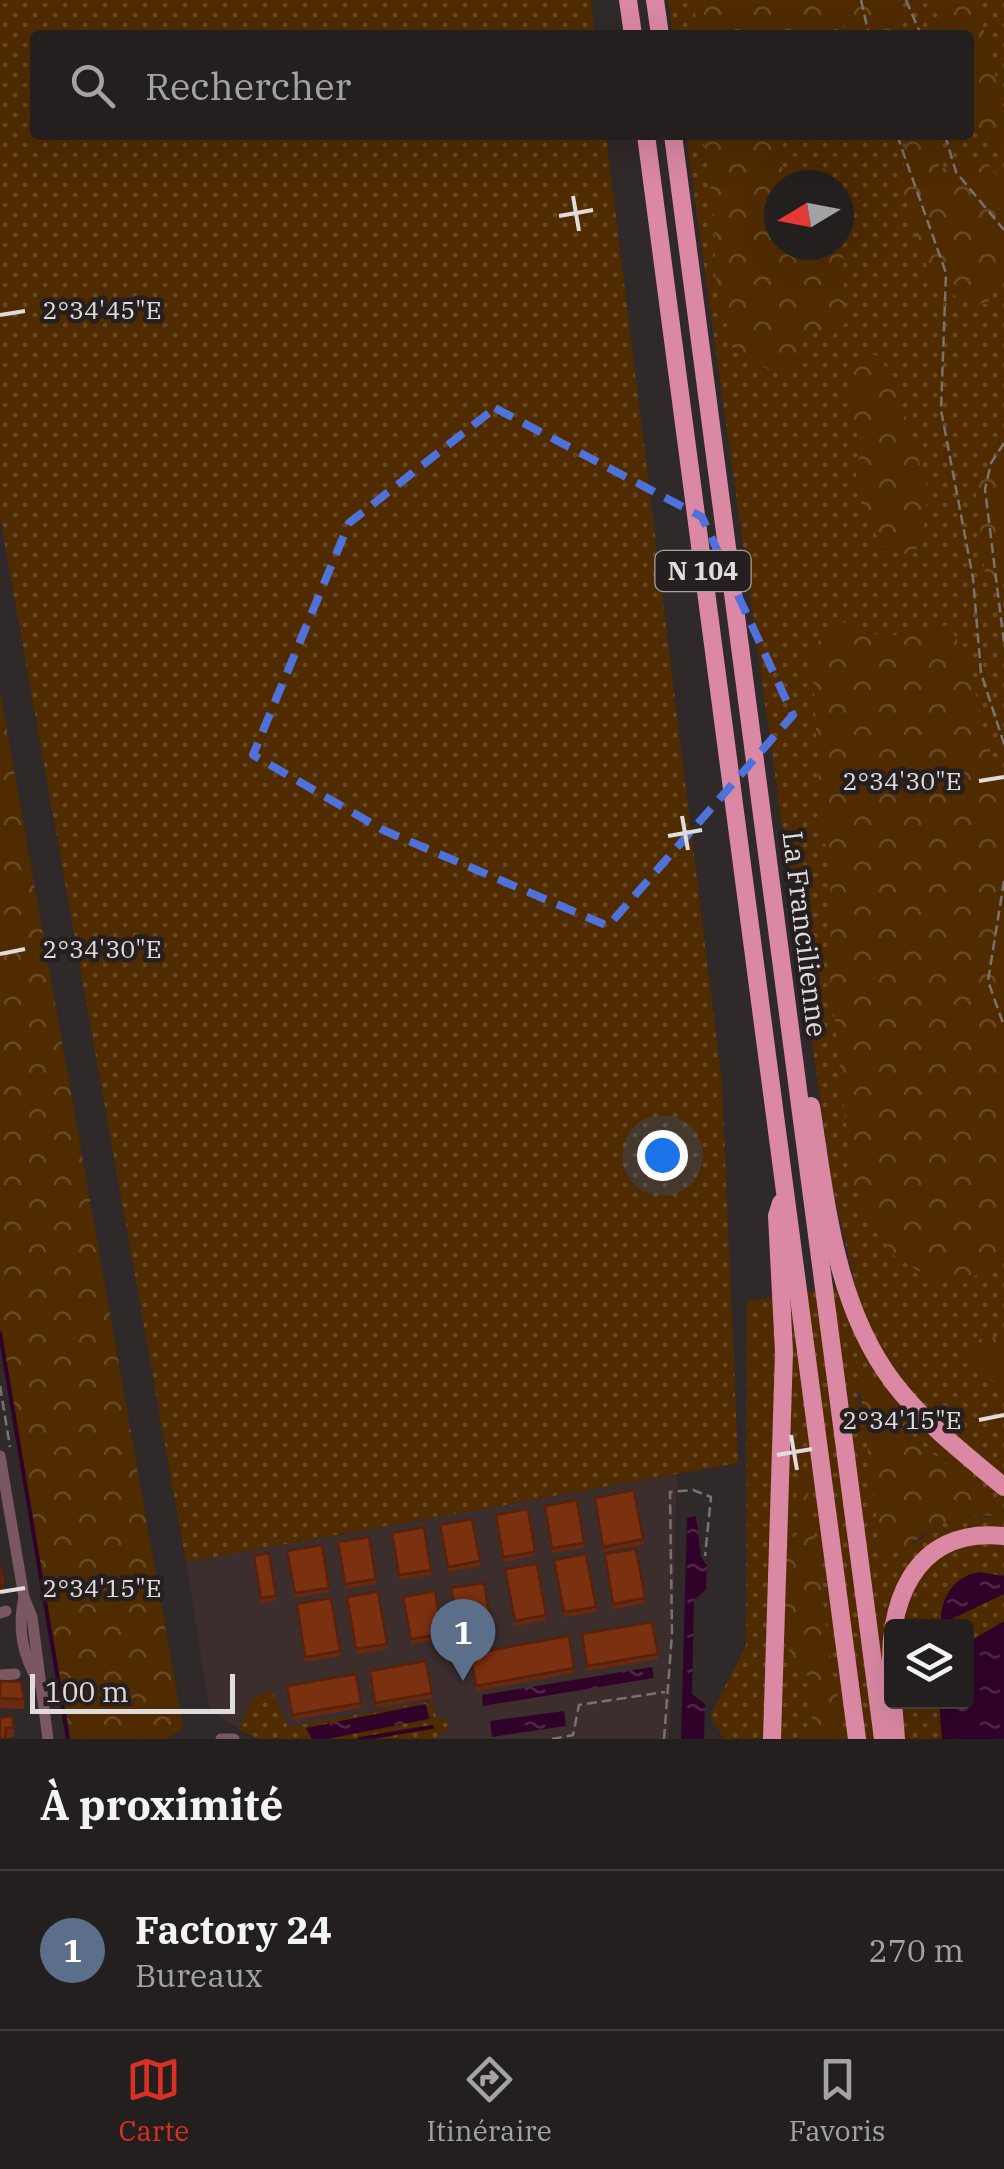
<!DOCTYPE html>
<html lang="fr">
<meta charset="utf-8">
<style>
:root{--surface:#241f1f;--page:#2c2728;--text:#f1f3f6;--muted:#a3a2a4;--line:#413d3d;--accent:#d93025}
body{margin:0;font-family:"IBM Plex Serif",serif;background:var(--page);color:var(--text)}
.controls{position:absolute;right:30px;bottom:30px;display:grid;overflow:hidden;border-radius:10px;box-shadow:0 10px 40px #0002}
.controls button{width:90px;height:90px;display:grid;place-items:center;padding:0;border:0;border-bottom:2px solid var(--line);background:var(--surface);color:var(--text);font:50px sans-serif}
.compass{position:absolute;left:764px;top:170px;width:90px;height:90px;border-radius:50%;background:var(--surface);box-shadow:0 10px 40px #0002;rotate:260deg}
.scale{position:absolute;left:30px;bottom:25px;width:205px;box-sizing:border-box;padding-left:10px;border:5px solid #e1dcdc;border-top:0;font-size:28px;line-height:35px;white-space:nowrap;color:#e1dcdc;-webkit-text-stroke:8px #261f1f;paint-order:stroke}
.you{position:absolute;left:662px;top:1155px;width:35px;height:35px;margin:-25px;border:8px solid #fff;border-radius:50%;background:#1a73e8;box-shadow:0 0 0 15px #1a73e833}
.badge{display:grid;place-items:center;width:65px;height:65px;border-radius:50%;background:var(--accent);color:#fff;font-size:32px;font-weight:700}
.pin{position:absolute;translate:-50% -82px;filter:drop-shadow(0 2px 5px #0008)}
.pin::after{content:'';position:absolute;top:52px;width:35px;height:30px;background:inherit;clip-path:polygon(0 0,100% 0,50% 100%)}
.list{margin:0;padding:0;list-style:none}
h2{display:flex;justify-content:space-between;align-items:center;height:130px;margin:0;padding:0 40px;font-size:42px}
h2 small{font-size:32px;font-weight:400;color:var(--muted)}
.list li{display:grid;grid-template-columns:65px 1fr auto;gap:30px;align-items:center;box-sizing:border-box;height:160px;padding:0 40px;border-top:2px solid var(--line)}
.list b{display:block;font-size:38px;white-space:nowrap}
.list p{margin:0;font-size:32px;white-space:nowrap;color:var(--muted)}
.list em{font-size:32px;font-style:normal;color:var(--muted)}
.icon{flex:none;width:55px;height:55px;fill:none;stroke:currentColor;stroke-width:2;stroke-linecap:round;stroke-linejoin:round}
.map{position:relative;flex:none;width:1004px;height:1739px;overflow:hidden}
.search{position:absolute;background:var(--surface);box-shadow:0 10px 40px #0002;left:30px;right:30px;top:30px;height:110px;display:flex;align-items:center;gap:25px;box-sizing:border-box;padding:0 35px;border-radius:10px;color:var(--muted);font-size:38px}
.sheet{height:290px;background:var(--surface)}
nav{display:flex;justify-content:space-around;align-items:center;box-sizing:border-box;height:140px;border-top:2px solid var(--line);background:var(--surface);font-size:28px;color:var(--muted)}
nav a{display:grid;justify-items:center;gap:5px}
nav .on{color:var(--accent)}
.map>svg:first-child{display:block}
.built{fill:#3d2e2e}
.grass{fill:url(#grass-dots);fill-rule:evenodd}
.forest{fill:url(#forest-crowns)}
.water{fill:url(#water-ripples)}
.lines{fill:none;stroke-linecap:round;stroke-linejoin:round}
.stream{stroke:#310229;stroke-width:4}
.path{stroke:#787272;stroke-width:2.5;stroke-dasharray:10 5;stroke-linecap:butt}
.minor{stroke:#7b5762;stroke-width:11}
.trunk{stroke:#da88a4;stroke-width:18}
.wall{fill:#6a290e}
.shaded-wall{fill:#56220b}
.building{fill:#7b3010;stroke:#56220b;stroke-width:2.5}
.marked{fill:none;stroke:#4e72d9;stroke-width:8;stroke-dasharray:20 12;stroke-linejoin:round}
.ticks{fill:none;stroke:#e1dcdc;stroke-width:4}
.labels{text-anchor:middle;stroke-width:9;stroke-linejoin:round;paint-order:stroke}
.shield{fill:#261f1f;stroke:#a9a3a3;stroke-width:2.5}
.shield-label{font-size:25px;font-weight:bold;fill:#e1dcdc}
.street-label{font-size:28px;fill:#e1dcdc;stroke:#261f1f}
.ticks-label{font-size:25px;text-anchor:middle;fill:#e1dcdc;stroke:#261f1f;stroke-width:9;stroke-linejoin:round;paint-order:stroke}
</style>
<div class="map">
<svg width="1004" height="1739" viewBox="0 0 1004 1739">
<defs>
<pattern id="grass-dots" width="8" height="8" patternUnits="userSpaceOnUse" patternTransform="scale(2.5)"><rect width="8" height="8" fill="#502b00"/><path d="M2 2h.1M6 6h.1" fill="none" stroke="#694925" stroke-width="1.8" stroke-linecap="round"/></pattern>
<pattern id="forest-crowns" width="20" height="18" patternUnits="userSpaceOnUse" patternTransform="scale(2.5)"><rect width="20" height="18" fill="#502b00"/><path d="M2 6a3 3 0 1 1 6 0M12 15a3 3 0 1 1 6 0" fill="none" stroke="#694925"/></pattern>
<pattern id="water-ripples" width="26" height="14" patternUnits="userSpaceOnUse" patternTransform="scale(2.5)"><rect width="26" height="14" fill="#310229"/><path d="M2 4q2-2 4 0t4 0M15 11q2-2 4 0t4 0" fill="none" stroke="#4f2647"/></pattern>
</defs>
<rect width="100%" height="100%" fill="#302929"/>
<path class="built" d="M677 1474 669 1739H258L210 1711 186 1562Z"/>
<g class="grass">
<path d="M0 0H591L595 35H35V135H606L722 1084 738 1463 186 1562 0 517Z"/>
<path d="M668 0H1004V1511L906 1432 880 1389 857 1393 867 1441 913 1545 952 1516 1004 1517V1576C963 1569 945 1581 942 1623L1004 1594V1621L967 1643 966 1626H892V1702H939L942 1739H841L807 1482 796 1483 799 1531 784 1554 785 1645 807 1674 813 1728 806 1739H724L710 1716 746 1646 747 1301 855 1284 832 1185 686 135H969V35H673ZM779 185H839V245H779Z"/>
<path d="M271 1689 288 1727 433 1701 436 1718 448 1720V1729L433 1739H260L239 1730 251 1700Z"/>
</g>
<g class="forest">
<path d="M697 0H892L906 35H856L840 23 837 35H693Z"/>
<path d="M931 0H976L1004 109V155L969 128V35H945Z"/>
<path d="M703 135H784L779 162 792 185H779V245H837L843 252 845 324 833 335 809 327 794 364 773 372 733 349 715 274 714 211Z"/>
<path d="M906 135H936L939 169 983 158 1004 183V273L1000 269 988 304 965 302 932 282 902 188Z"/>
<path d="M875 354 894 377 928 491 922 544 909 555 883 546 863 512 856 476 860 448 848 396 854 367Z"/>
<path d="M1004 456V584L986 581 975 485Z"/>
<path d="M835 617 883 637 947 625C982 670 975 734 1004 781V1255L962 1285 928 1277 894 1256 866 1215 852 1178 829 969 832 904 819 791 812 651Z"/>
<path d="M0 691 183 1728 167 1739H71L0 1332Z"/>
<path d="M1004 1336V1390L974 1367 972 1340Z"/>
<path d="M856 1361 880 1389 906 1432 1004 1511V1517C935 1508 938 1535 882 1558Z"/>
<path d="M796 1482H807L841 1739H806L813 1728 807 1674 785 1645 784 1554 799 1531Z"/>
</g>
<g class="water">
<path d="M696 1516 701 1557 707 1565 706 1590 694 1600 692 1694 705 1704 704 1739H681L687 1518Z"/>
<path d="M979 1572 1004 1576V1594L941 1624C939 1599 954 1576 979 1572Z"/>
<path d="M1004 1621V1739H942L939 1702H966L967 1643Z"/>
<path d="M652 1667 654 1678 483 1706 482 1695Z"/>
<path d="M426 1704 429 1719 327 1739H312L306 1728Z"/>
<path d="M564 1711 566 1726 492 1737 490 1721Z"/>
</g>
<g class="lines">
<g class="stream">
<path d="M0 1333 68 1739"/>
<path d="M360 1739 432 1727"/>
</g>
<g class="path">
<path d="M861 0 869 35"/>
<path d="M906 0 921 35"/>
<path d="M897 135 946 273 941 410 973 578 981 673 1004 744"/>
<path d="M945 135 956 172 1004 230"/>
<path d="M1004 443 991 463 985 489 1004 643"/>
<path d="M1004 881 988 981 1004 1026"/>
<path d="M0 1386 10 1447"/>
<path d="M552 1739 573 1735 579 1705 665 1692"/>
<path d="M664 1739 672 1634 670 1492 693 1490 711 1497 705 1556"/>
</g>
<g class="minor">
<path d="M0 1456 24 1597 32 1617 48 1739"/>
<path d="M24 1597C17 1628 23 1657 39 1683"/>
<path d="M0 1613 6 1611"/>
<path d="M0 1675 15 1674"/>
<path d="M221 1739H234"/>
</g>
<g class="trunk">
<path d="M628 0 633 35"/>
<path d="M655 0 660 35"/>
<path d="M646 135 857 1739"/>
<path d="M673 135 883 1739"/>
<path d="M811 1106C826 1199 834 1304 893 1382 923 1422 966 1455 1004 1487"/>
<path d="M892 1683C885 1607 912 1526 1004 1536"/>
<path d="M893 1702 896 1739"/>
<path d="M772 1739 784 1352 777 1216 781 1203"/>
</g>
</g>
<g class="wall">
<path d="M595 1498 643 1539V1544L603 1552Z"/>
<path d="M545 1506 584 1543V1548L552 1553Z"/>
<path d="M496 1515 535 1552V1556L503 1562Z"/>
<path d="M440 1525 480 1561V1566L448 1572Z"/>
<path d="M392 1533 431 1570V1575L399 1580Z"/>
<path d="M338 1542 376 1579V1584L345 1589Z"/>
<path d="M287 1551 329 1588V1592L295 1598Z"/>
<path d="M605 1554 645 1598V1603L613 1609Z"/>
<path d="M254 1556 276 1596V1601L261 1603Z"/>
<path d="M554 1560 596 1607V1612L564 1617Z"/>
<path d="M505 1569 546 1615V1620L515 1626Z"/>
<path d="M451 1588 491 1625V1630L459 1636Z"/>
<path d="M347 1597 387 1644V1649L356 1654Z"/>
<path d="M403 1597 442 1634V1639L411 1644Z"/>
<path d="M297 1604 340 1651V1656L305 1662Z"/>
<path d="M582 1634 658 1654V1659L587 1671Z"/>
<path d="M470 1654 574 1668V1673L476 1691Z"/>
<path d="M370 1671 432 1693V1698L375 1708Z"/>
<path d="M0 1681 24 1699V1709L0 1708Z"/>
<path d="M287 1686 361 1703V1708L292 1720Z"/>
<path d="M0 1718 14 1727V1737L6 1738Z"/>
</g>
<path class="shaded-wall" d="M4 1583V1593L0 1594V1585Z"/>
<g class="building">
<path d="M634 1490 643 1539 603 1547 595 1498Z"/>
<path d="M577 1500 584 1543 552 1548 545 1506Z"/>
<path d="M528 1509 535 1552 503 1557 496 1515Z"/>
<path d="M472 1519 480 1561 448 1567 440 1525Z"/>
<path d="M424 1527 431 1570 399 1575 392 1533Z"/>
<path d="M369 1537 376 1579 345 1584 338 1542Z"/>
<path d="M322 1545 329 1588 295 1593 287 1551Z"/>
<path d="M636 1549 645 1598 613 1604 605 1554Z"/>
<path d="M269 1553 276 1596 261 1598 254 1556Z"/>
<path d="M586 1554 596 1607 564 1612 554 1560Z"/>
<path d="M537 1564 546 1615 515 1621 505 1569Z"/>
<path d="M0 1566H1L4 1583 0 1585Z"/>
<path d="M484 1583 491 1625 459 1631 451 1588Z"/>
<path d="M435 1591 442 1634 411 1639 403 1597Z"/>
<path d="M378 1592 387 1644 356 1649 347 1597Z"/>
<path d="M331 1598 340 1651 305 1657 297 1604Z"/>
<path d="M652 1622 658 1654 587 1666 582 1634Z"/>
<path d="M569 1636 574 1668 476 1686 470 1654Z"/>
<path d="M426 1661 432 1693 375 1703 370 1671Z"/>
<path d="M356 1674 361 1703 292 1715 287 1686Z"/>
<path d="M0 1681 21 1682 24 1699 0 1698Z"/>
<path d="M12 1716 14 1727 6 1728 5 1739H0V1718Z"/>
</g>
<path class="marked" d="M495 408 702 517 793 715 608 926 383 830 253 755 349 523Z"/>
<path class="ticks" d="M573 196 579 231M559 216 593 210M0 315 25 311M979 781 1004 777M682 816 688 850M668 836 702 830M0 954 25 949M979 1420 1004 1415M791 1435 797 1470M777 1455 812 1449M0 1592 25 1588"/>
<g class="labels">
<rect class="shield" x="655.5" y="551" width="95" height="40" rx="8"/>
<g class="shield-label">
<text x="703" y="580">N 104</text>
</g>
<g class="street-label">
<text transform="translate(805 934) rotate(83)" y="10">La Francilienne</text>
</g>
</g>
<g class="ticks-label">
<text x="102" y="319">2°34'45"E</text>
<text x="902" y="790">2°34'30"E</text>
<text x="102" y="958">2°34'30"E</text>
<text x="902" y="1429">2°34'15"E</text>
<text x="102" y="1597">2°34'15"E</text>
</g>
</svg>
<div class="controls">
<button><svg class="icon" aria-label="layers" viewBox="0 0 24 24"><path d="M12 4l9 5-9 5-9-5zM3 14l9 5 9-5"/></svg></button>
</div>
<svg class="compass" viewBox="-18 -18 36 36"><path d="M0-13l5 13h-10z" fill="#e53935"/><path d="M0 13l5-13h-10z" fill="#a3a2a4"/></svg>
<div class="scale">100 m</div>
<div class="you"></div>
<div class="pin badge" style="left:463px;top:1681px;background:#5c6f8a">1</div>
<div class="search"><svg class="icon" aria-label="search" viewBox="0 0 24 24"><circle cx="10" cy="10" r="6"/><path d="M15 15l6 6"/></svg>Rechercher</div>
</div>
<section class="sheet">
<h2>À proximité<small></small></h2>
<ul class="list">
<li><span class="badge" style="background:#5c6f8a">1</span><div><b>Factory 24</b><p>Bureaux</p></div><em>270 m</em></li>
</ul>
</section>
<nav>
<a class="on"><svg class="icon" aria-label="map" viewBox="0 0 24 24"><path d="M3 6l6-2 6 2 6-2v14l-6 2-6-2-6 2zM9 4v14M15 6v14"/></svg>Carte</a>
<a><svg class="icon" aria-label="directions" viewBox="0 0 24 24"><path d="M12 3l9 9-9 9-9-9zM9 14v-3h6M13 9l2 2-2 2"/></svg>Itinéraire</a>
<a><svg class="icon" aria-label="saved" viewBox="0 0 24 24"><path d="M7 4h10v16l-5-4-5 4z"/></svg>Favoris</a>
</nav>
